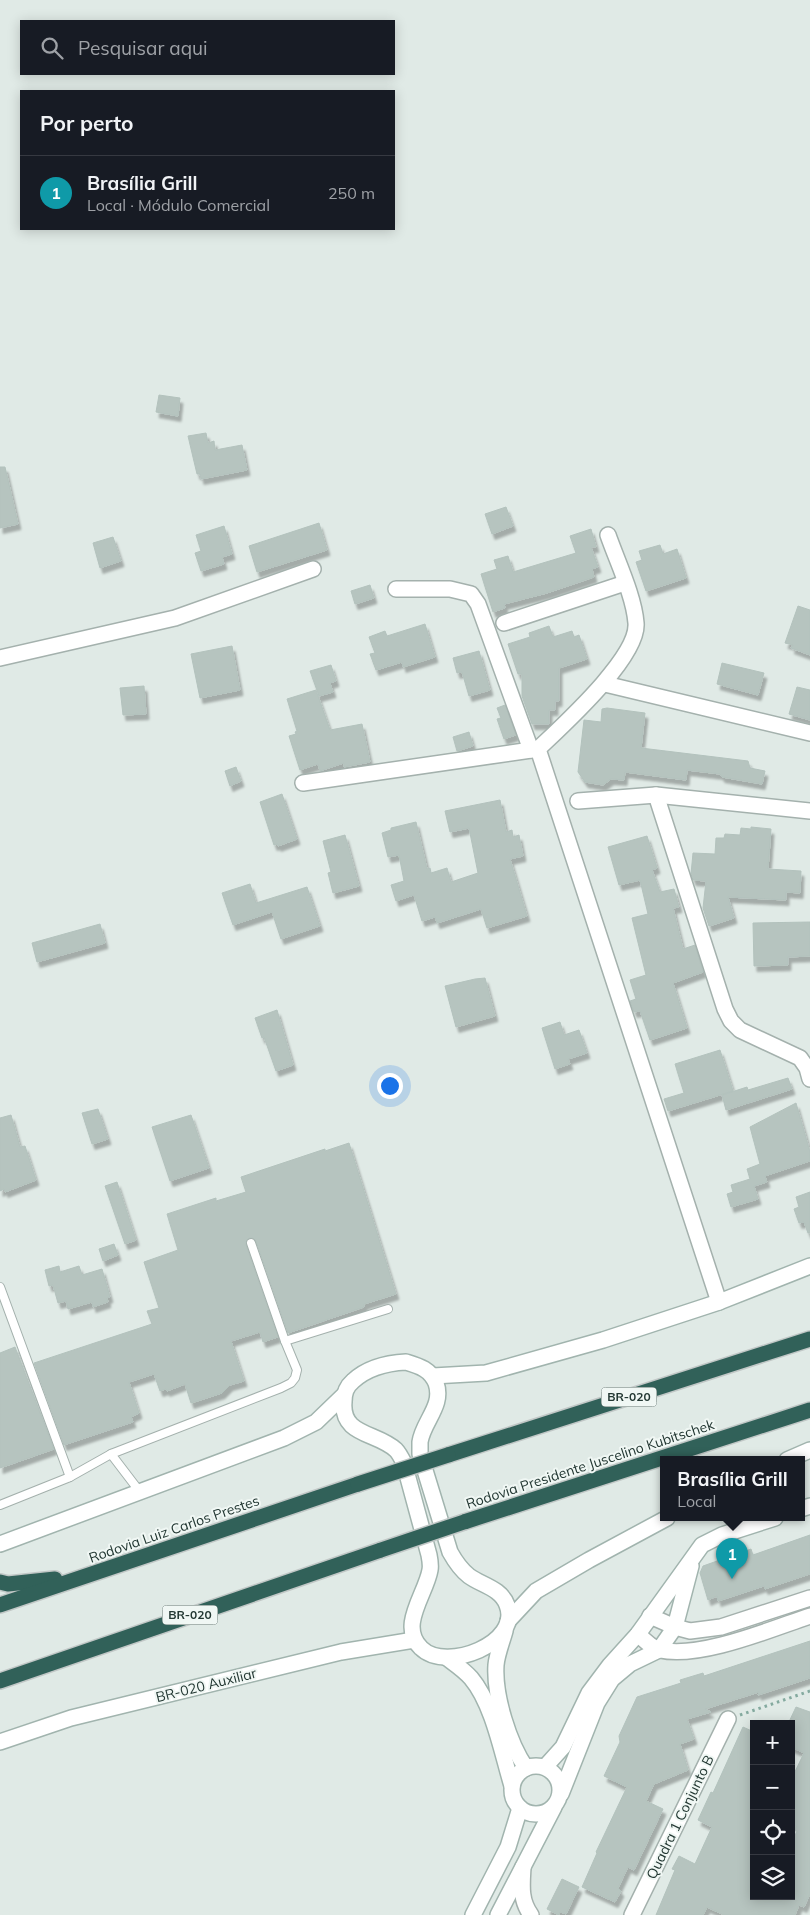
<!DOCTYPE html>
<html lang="pt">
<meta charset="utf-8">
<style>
:root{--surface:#171b24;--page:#20242c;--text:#f1f3f6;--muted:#9ea1a6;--line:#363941;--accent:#0f766e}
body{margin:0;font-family:Mulish,sans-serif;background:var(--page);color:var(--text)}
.controls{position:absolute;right:15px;bottom:15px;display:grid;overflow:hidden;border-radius:0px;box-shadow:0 2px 12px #0003}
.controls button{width:45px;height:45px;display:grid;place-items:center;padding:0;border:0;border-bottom:1px solid var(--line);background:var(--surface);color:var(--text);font:25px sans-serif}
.you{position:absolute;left:389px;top:1085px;width:18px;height:18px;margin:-12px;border:4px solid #fff;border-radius:50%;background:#1a73e8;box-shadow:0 0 0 8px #1a73e833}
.badge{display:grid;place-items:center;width:32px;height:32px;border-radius:50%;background:var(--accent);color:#fff;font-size:16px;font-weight:700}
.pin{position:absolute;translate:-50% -41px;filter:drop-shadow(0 1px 2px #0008)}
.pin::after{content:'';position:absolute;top:26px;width:18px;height:15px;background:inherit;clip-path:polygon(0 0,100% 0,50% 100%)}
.popup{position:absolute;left:660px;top:1456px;width:145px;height:65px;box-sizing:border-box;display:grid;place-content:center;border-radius:0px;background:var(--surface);filter:drop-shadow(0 1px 4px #0005);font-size:16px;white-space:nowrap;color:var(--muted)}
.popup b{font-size:19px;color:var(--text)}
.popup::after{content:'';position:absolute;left:50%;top:100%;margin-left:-10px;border:10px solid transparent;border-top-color:var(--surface)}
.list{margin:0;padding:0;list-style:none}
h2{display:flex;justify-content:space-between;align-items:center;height:65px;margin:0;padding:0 20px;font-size:21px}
h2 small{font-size:16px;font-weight:400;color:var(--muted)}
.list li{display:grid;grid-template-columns:32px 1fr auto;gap:15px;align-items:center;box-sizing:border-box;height:75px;padding:0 20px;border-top:1px solid var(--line)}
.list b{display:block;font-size:19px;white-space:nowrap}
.list p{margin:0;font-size:16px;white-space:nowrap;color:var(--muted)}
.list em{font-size:16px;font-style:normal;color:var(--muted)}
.icon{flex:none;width:28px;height:28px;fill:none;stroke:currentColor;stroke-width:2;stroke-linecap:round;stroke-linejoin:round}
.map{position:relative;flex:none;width:810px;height:1915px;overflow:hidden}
.search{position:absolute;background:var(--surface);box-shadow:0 2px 12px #0003;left:20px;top:20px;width:375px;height:55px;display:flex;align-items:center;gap:12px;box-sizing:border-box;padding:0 18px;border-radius:0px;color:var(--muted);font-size:19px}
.panel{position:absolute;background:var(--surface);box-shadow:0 2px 12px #0003;left:20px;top:90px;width:375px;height:140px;border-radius:0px}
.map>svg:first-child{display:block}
.building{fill:#b6c4bf;stroke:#b3c2bd;filter:url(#shadow)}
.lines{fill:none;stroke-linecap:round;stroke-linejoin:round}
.lane-casing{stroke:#a4b1ad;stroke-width:10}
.street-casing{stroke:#a4b1ad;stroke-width:18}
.secondary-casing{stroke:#a1b4ae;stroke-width:18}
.highway-casing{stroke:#c1c7c6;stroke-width:18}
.path{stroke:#84aa9f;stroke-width:3;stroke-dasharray:2.5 4;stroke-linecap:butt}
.lane{stroke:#fff;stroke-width:8}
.street{stroke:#fff;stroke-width:15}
.secondary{stroke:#fff;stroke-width:15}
.highway{stroke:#316159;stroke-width:15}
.highway-bridge-casing{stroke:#c1c7c6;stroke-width:18;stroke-linecap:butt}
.highway-bridge{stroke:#316159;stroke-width:15}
.labels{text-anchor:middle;stroke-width:4;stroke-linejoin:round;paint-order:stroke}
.shield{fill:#f0f7f4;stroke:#60716d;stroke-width:1}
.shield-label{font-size:12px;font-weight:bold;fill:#233833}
.street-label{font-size:14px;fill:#233833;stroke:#f0f7f4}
</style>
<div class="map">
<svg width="810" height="1915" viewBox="0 0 810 1915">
<defs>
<filter id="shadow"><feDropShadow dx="3" dy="5.5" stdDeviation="1" flood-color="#0004"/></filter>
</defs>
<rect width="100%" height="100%" fill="#e0eae6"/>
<g class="building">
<path d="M159 395 180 398 178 416 156 412Z"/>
<path d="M206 433 208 443 214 441 215 450 242 445 247 470 201 479 200 474H197L188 436Z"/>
<path d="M0 467H5L18 524 0 528Z"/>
<path d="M506 507 513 526 492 534 485 514Z"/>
<path d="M319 523 327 550 257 572 249 546Z"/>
<path d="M224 526 232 554 222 557 224 564 201 571 195 553 201 551 196 535Z"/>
<path d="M591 529 596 547H591L598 567 592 569 594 577 547 593 504 604 505 608 493 612 481 574 497 569 494 560 508 556 513 572 576 553 570 536Z"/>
<path d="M113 537 121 561 100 568 93 543Z"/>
<path d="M660 545 663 554 677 549 686 578 646 591 636 562 642 560 639 551Z"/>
<path d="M370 585 374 598 355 604 351 591Z"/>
<path d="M798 606 810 610V655L791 648 793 645 785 643Z"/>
<path d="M425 624 435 657 403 667 402 662 376 670 370 654 375 653 369 637 385 631 387 636Z"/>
<path d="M549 626 553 637 572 631 574 637 579 635 587 659 559 668V701H555V710H549V724H532L522 696V674H518L508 644 530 637 529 633Z"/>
<path d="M232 646 240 690 200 698 191 654Z"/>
<path d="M479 651 490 690 469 696 462 672 457 673 453 658Z"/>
<path d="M722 663 764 673 758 695 717 684Z"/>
<path d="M331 665 336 681 330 683 333 692 319 696 310 671Z"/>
<path d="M144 686 146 714 123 715 120 688Z"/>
<path d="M797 687 810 690V720L789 714Z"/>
<path d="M316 690 330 730 362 724 370 762 344 767V763L320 771 318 764 300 770 289 736 296 734 295 732 297 731 287 699Z"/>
<path d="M505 705 516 735 504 739 497 719 501 718 497 708Z"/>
<path d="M607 708 645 713 641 748 748 761 750 768 765 771 762 784 722 777 720 774 687 770 686 780 625 772 624 780 611 779 603 785 585 782 578 772 584 720 601 722 602 709Z"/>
<path d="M469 732 473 746 457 751 453 737Z"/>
<path d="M236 767 241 781 230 786 225 771Z"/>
<path d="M282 794 297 839 278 846V844L274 845 260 802Z"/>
<path d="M500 800 506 832 512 830 513 837 519 835 523 856 510 859 527 916 487 928 481 909 437 923 435 917 422 921 414 895 396 901 391 885 404 881 399 855 388 857 382 833 391 830V828L416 822 427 869 430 868 431 873 447 868 451 882 478 873 469 828 450 832 445 811Z"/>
<path d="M751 827 771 829 768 869 801 871 800 893 786 892V900L728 897 734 918 709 926 703 908 706 881 693 880 691 874 693 853 715 854 716 838H724L725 834 740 835 741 828 751 829Z"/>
<path d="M345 835 359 886 333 893 328 873 331 872 323 841Z"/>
<path d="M647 836 657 868 652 870 660 892 674 889 679 907 673 908 683 949 695 945 703 972 673 983 687 1028 650 1040 640 1011 634 1012 630 1001 636 999 630 980 646 975 632 918 648 914 640 880 619 885 608 847Z"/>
<path d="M250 884 256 903 307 887 320 926 281 939 272 912 233 925 222 893Z"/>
<path d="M810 922V956L788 957V965L754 966 753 923Z"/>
<path d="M100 924 105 943 37 962 32 943Z"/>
<path d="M475 979 485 978 495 1016 456 1027 445 986Z"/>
<path d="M277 1010 293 1065 276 1071 264 1037 262 1038 255 1018Z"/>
<path d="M560 1022 564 1035 579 1030 587 1053 568 1059 570 1064 555 1069 542 1028Z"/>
<path d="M720 1050 733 1091 668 1111 664 1099 684 1093 675 1064Z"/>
<path d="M788 1078 792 1089 726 1110 722 1095 747 1087 748 1090Z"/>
<path d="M796 1103 810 1152V1161L765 1176 767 1182 754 1186 758 1199 731 1207 727 1194 733 1192 731 1185 750 1179 747 1169 760 1164 750 1127Z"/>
<path d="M98 1109 108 1139 92 1144 82 1113Z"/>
<path d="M11 1115 20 1147 25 1146 36 1180 5 1192 4 1189 0 1191V1118Z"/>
<path d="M191 1115 209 1168 170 1181 152 1127Z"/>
<path d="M349 1143 396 1294 364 1304V1307L288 1333 256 1241 253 1238H249L246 1241V1245L278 1337 263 1342 260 1332 231 1341 244 1381 230 1385 222 1393 191 1403 185 1384 167 1391 166 1389 160 1391 154 1374 129 1382 139 1413 131 1417 133 1422 64 1445 34 1363 152 1324 147 1311 159 1308 144 1262 178 1250 167 1214 216 1198V1201L246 1192 241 1177 325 1149V1151Z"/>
<path d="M117 1182 136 1240 125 1244 105 1186Z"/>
<path d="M810 1192V1233H808L804 1222 799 1223 794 1209 799 1207 796 1197Z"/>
<path d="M114 1244 118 1255 103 1261 99 1249Z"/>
<path d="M59 1266 60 1272 79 1266 82 1275 102 1269 110 1297 107 1298 108 1302 93 1307 92 1302 68 1309 66 1301 58 1303 53 1285 49 1286 45 1270Z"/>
<path d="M15 1347 54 1449 0 1468V1353Z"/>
<path d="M810 1535V1574L765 1589 764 1586 718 1601 717 1596 708 1600 700 1573 703 1566 751 1549 753 1555Z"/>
<path d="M810 1641V1678L758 1695 759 1692 705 1709 711 1712 687 1719 694 1739 680 1744 688 1770 654 1784 646 1801 663 1809 634 1870 628 1867 618 1888 621 1891 615 1902 582 1887 597 1853 596 1852 627 1787 604 1776 620 1742 619 1736 637 1697 681 1683 680 1680 703 1673 704 1676Z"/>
<path d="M796 1707 810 1712V1894L804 1907 799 1905 795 1915H724L707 1907 703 1915H656L675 1870 672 1869 679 1856 695 1864 712 1827 698 1820 711 1792 713 1793 743 1727 754 1732V1896H791V1844L797 1831 795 1830 796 1826 791 1824V1780L804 1753 791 1747V1724H788Z"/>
<path d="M562 1879 579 1887 566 1914 560 1912 559 1915 547 1909Z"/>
</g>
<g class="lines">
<defs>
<g id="lane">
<path d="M0 1287 70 1477"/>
<path d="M285 1341 388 1309"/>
<path d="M111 1454 281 1388 291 1383 295 1378 297 1370 285 1341 251 1243"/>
<path d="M0 1505 70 1477 111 1454 140 1492"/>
</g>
<g id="street">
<path d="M608 535C617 561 634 596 636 623 639 657 562 726 538 749L719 1302"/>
<path d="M396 589H450L471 594 478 604 531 750"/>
<path d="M504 623 625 583"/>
<path d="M0 658 175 618 313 569"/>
<path d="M605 684 810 733"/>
<path d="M303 783 538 749"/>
<path d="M656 795 725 1009 731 1021 740 1030 800 1058 807 1068 810 1079"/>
<path d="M578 801 656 795 810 811"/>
<path d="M650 1616 675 1627 690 1631 721 1627 810 1598"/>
<path d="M638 1634C644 1640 652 1648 660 1650 700 1659 771 1629 810 1616"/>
<path d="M523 1867C522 1885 520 1900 531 1915"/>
<path d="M632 1915 728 1719"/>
</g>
<g id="secondary">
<path d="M406 1362C419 1366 430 1369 436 1383 444 1406 423 1421 420 1442 420 1446 420 1450 420 1454L450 1552C455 1561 460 1569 469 1576 481 1585 501 1588 507 1605 522 1643 446 1673 421 1648 398 1626 426 1594 430 1570 431 1565 430 1560 429 1555L404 1463C402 1459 399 1453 396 1450 377 1432 341 1436 344 1402 344 1393 346 1387 353 1381 367 1368 386 1363 406 1362Z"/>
<path d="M433 1376 486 1373 603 1340 719 1302 810 1266"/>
<path d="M787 1460 810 1450"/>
<path d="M801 1509 810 1506"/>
<path d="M0 1544 284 1438 316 1422 344 1395"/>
<path d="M508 1621 536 1591 589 1560 667 1518"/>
<path d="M505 1631C502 1642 497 1654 496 1665 494 1696 509 1743 526 1768"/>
<path d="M447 1658C455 1664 464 1670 471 1678 493 1704 502 1753 512 1786"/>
<path d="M0 1742 71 1718 341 1652 414 1640"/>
<circle cx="536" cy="1790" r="24"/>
<path d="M545 1767 563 1747 589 1693 610 1665 638 1634 702 1545 722 1535 775 1518"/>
<path d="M561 1794 597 1703 612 1679 630 1664 659 1650 675 1627 691 1566"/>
<path d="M473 1915 508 1847 520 1808"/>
<path d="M498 1915 554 1807"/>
</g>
<g id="highway">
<path d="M448 1455 810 1339"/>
<path d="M464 1522 810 1410"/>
<path d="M0 1582 8 1584 55 1579"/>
<path d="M0 1605 358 1484"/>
<path d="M0 1681 381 1550"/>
</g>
</defs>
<use href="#lane" class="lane-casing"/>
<use href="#street" class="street-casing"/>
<use href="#secondary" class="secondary-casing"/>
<use href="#highway" class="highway-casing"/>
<path class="path" d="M740 1715 810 1691"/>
<use href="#lane" class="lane"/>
<use href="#street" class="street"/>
<use href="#secondary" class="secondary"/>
<use href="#highway" class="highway"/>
<defs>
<g id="highway-bridge">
<path d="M358 1484 448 1455"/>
<path d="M381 1550 464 1522"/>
</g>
</defs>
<use href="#highway-bridge" class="highway-bridge-casing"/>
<use href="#highway-bridge" class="highway-bridge"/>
</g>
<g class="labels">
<g class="shield">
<rect x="601.5" y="1387.5" width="55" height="19" rx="4"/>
<rect x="162.5" y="1605.5" width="55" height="19" rx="4"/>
</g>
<g class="shield-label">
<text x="629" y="1401">BR-020</text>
<text x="190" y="1619">BR-020</text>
</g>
<g class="street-label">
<text transform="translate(590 1464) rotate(-18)" y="5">Rodovia Presidente Juscelino Kubitschek</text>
<text transform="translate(174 1529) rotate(-19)" y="5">Rodovia Luiz Carlos Prestes</text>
<text transform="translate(206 1685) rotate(-14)" y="5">BR-020 Auxiliar</text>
<text transform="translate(680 1817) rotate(-64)" y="5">Quadra 1 Conjunto B</text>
</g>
</g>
</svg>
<div class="controls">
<button>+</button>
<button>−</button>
<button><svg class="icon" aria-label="locate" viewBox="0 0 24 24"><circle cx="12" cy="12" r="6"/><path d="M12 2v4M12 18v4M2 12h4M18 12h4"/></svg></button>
<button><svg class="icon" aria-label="layers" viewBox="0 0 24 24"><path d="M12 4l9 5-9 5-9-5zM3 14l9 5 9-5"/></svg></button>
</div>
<div class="you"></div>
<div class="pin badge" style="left:732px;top:1579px;background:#0f9aa8">1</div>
<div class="popup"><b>Brasília Grill</b>Local</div>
<div class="search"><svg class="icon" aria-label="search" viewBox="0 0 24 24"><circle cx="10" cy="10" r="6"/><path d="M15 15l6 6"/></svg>Pesquisar aqui</div>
<section class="panel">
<h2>Por perto<small></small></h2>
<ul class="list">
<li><span class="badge" style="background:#0f9aa8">1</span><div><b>Brasília Grill</b><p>Local · Módulo Comercial</p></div><em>250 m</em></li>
</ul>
</section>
</div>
